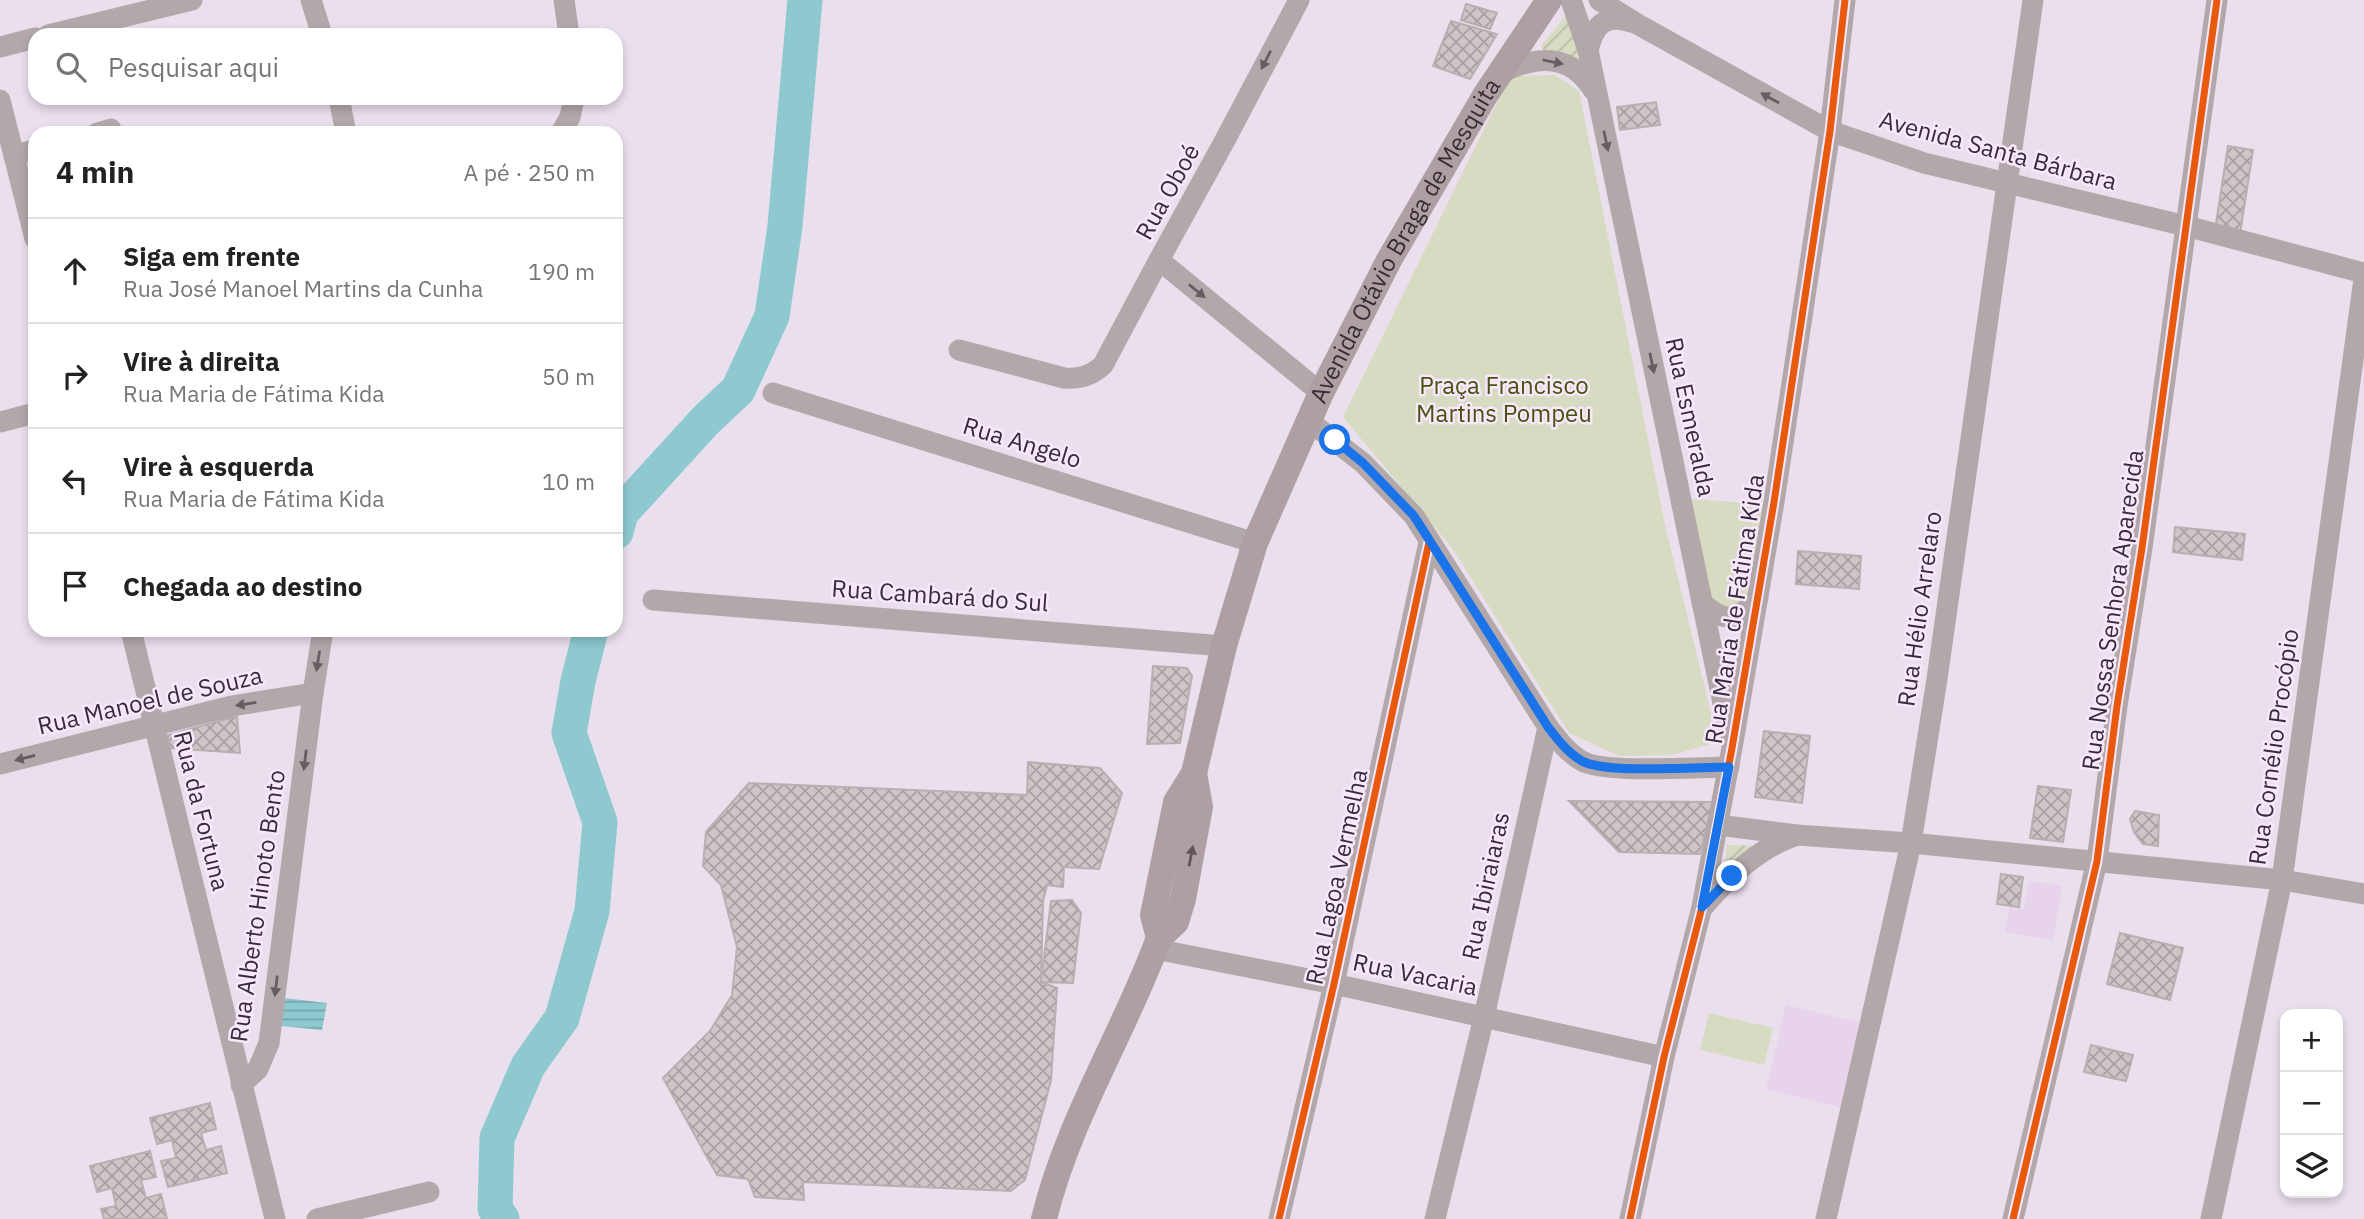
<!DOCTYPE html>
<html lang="pt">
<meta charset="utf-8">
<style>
:root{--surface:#fff;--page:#f6f6f6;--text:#222;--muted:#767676;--line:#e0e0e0}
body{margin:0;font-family:"IBM Plex Sans",sans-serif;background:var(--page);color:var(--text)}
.controls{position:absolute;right:21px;bottom:21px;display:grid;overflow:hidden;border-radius:14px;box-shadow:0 4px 10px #0003}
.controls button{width:63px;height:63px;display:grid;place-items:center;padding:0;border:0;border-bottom:2px solid var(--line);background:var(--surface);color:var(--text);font:35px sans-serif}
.stop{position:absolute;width:21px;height:21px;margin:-16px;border:5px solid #1a73e8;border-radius:50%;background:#fff}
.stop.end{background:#1a73e8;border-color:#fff;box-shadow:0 2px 7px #0008}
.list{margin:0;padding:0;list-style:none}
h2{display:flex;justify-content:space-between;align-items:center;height:91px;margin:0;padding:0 28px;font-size:30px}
h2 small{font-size:23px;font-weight:400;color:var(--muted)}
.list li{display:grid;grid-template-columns:46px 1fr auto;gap:21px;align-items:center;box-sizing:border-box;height:105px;padding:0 28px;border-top:2px solid var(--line)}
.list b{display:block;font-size:26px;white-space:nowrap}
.list p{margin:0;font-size:23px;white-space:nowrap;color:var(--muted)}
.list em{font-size:23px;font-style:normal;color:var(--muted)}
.icon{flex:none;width:38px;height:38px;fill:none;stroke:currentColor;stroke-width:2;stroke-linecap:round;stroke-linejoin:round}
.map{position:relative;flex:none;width:2364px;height:1219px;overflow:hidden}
.search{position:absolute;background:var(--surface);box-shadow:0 4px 10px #0003;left:28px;top:28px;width:595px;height:77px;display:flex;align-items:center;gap:18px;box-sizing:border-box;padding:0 24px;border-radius:21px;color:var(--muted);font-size:26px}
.panel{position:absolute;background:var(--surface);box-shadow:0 4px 10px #0003;left:28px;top:126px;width:595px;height:511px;border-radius:21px}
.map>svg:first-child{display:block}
.built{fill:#e7d3eb}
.green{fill:#d7dbc1}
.garden{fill:url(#garden-furrows)}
.water{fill:url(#water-rules)}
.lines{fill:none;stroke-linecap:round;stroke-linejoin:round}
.river{stroke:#8ec9cf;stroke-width:35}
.building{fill:url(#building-cross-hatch);stroke:#b8afb1;stroke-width:2}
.minor{stroke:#b3a8a9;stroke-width:21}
.major{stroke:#aea0a2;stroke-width:26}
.cycleway-casing{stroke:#f9e7fd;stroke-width:11}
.cycleway{stroke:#e8590c;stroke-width:7}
.oneway{fill:#675e65}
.oneway2{fill:#5f555c}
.route{stroke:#1a73e8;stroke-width:9}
.labels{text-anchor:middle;stroke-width:5;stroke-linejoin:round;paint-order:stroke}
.street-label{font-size:24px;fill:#352d37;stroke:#f9e7fd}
.park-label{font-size:24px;fill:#47540d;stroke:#f9e7fd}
</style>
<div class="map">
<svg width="2364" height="1219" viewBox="0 0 2364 1219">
<defs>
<pattern id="garden-furrows" width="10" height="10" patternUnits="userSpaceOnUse" patternTransform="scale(1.75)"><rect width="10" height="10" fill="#d7dbc1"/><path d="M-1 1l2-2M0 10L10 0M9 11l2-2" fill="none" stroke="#b9bca6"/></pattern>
<pattern id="water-rules" width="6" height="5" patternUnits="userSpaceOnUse" patternTransform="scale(1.75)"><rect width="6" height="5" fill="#8ec9cf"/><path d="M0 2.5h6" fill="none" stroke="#75a4a9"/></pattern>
<pattern id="building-cross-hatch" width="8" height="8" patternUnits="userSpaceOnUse" patternTransform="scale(1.75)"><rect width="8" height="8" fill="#cec5c7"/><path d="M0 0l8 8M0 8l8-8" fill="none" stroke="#a8a0a2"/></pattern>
</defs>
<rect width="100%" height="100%" fill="#eadfed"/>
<g class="built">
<path d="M2029 881 2062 886 2053 940 2005 932 2009 908 2024 910Z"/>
<path d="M1786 1005 1862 1023 1842 1108 1766 1089Z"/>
</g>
<g class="green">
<path d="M1555 75 1579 91 1665 525 1718 742 1672 755 1619 756 1569 733 1452 548 1343 417 1510 76Z"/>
<path d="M1682 498 1771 505 1745 609 1736 614 1707 601Z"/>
<path d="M1709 1013 1773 1028 1764 1065 1700 1050Z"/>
</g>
<g class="garden">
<path d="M1567 14 1585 67 1545 52 1541 46Z"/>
<path d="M1727 845 1765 846 1725 872Z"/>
</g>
<path class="water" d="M275 997 327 1003 322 1030 271 1025Z"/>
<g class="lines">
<g class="river">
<path d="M616 532 621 513 705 421 738 390 772 316 785 226 805 0"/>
<path d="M502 1219 495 1209 497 1138 528 1066 562 1018 592 911 600 822 569 733 578 681 591 630"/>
</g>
</g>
<g class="building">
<path d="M1466 4 1497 13 1490 29 1461 20Z"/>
<path d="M1451 21 1497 34 1470 79 1433 66Z"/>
<path d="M1656 102 1660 125 1620 130 1617 107Z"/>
<path d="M2228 146 2253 150 2240 234 2215 230Z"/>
<path d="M2175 527 2245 534 2242 560 2173 552Z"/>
<path d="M1798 551 1861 556 1859 589 1796 584Z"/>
<path d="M1153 666 1187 668 1192 676 1180 743 1147 744Z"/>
<path d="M237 716 240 753 169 748 168 735Z"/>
<path d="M1764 731 1810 736 1802 803 1755 797Z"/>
<path d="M1028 762 1100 768 1122 793 1099 869 1064 867 1063 887 1047 885 1043 901 1041 982 1057 988 1051 1080 1025 1180 1011 1191 803 1182 804 1200 755 1197 748 1179 717 1175 663 1078 710 1031 732 995 737 947 721 885 703 866 706 832 749 783 1027 795Z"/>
<path d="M2038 786 2071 790 2063 842 2030 838Z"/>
<path d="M1569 801 1713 802 1700 854 1619 852Z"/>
<path d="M2135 811 2159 815 2158 846 2143 844 2134 832 2130 819Z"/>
<path d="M2001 874 2023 877 2019 907 1997 904Z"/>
<path d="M1072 900 1081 913 1073 983 1041 982 1051 901Z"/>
<path d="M2120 933 2183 948 2170 1000 2107 984Z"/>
<path d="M2091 1045 2133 1055 2126 1081 2084 1072Z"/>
<path d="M210 1103 216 1129 201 1133 206 1150 221 1146 227 1173 168 1187 161 1161 176 1158 172 1140 157 1144 150 1118Z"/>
<path d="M150 1151 156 1177 141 1180 146 1198 161 1194 167 1219H104L101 1209 116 1206 112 1188 97 1192 90 1166Z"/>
</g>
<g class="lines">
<g class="minor">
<path d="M311 0 322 35"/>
<path d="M564 0 569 35"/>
<path d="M1299 0 1224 142 1159 260 1321 393"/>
<path d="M1571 0 1588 50 1730 737"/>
<path d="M1599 0 1639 25 1830 131 1924 163 2186 226 2364 273"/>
<path d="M48 35 192 0"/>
<path d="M0 47 35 38"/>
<path d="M1588 50C1594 26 1604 13 1631 22"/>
<path d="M1499 74C1536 55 1570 52 1594 91"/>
<path d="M339 98 346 133"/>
<path d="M0 100 35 239"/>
<path d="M97 133 111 129"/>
<path d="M561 133 570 117 574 98"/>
<path d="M14 155 35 150"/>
<path d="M959 350 1064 378C1080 379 1091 376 1103 365L1159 260"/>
<path d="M773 393 1255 543"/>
<path d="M1309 421 1363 463 1414 516 1548 727C1558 740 1568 753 1582 761 1605 774 1698 767 1729 767"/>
<path d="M0 422 35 413"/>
<path d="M653 600 1224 646"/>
<path d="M1702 603C1726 624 1737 621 1758 598"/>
<path d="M131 630 275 1219"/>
<path d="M0 764 232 706 313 693"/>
<path d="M1718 825 1797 835 1911 843 2282 880 2364 894"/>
<path d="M1704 906C1730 876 1758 848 1797 835"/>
<path d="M1155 949 1334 984 1664 1057"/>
<path d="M241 1085 258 1069 269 1043 313 693 323 630"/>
<path d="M317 1219 429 1192"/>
<path d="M1279 1219 1334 984 1429 542"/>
<path d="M1435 1219 1484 1017 1548 727"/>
<path d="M1630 1219 1664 1057 1702 907 1732 748 1774 502 1830 131 1845 0"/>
<path d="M1826 1219 1911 843 1937 679 2033 0"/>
<path d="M2013 1219 2097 861 2117 706 2142 548 2217 0"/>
<path d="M2211 1219 2282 880 2364 279"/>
</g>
<g class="major">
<path id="s1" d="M1159 938 1153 915 1176 802 1194 773 1224 646 1255 543 1321 393 1389 260 1486 94 1549 0"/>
<path d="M1044 1219C1068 1120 1124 1033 1159 938L1176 922 1183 899 1200 807 1194 773"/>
</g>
<defs>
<g id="cycleway">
<path d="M1279 1219 1334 984 1429 542"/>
<path d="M1630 1219 1664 1057 1702 907 1732 748 1774 502 1830 131 1845 0"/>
<path d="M2013 1219 2097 861 2117 706 2142 548 2217 0"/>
</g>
</defs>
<use href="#cycleway" class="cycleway-casing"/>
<use href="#cycleway" class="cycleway"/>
</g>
<defs><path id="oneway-solid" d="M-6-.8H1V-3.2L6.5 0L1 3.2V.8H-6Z" transform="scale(1.75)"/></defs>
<g class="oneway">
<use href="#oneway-solid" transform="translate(1266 60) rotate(117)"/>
<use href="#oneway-solid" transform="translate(1553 62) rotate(11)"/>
<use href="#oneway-solid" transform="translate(1770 98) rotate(-151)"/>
<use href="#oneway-solid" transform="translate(1606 141) rotate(78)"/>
<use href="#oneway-solid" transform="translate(1197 291) rotate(39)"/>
<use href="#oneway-solid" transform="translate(1652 363) rotate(78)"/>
<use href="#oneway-solid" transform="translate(318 661) rotate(99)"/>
<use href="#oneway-solid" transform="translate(246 704) rotate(171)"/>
<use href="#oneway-solid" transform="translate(25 758) rotate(166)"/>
<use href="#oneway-solid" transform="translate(305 760) rotate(97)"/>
<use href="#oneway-solid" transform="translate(276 986) rotate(97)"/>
</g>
<use class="oneway2" href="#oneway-solid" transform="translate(1191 856) rotate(-79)"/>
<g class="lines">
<path class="route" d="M1335 440 1363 463 1414 516 1548 727C1558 740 1568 753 1582 761 1604 774 1699 767 1729 767L1702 907 1732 876"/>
</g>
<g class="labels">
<g class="street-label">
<text transform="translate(1998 151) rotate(15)" y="8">Avenida Santa Bárbara</text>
<text transform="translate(1168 192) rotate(-61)" y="8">Rua Oboé</text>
<text dy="8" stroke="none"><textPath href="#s1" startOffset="749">Avenida Otávio Braga de Mesquita</textPath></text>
<text transform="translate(1690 417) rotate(78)" y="8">Rua Esmeralda</text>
<text transform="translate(1022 443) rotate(17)" y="8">Rua Angelo</text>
<text transform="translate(940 596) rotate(4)" y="8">Rua Cambará do Sul</text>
<text transform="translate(1735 609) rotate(-81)" y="8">Rua Maria de Fátima Kida</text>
<text transform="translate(1920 609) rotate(-82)" y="8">Rua Hélio Arrelaro</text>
<text transform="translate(2113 610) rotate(-82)" y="8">Rua Nossa Senhora Aparecida</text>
<text transform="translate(150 701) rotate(-13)" y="8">Rua Manoel de Souza</text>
<text transform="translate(2274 747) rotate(-82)" y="8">Rua Cornélio Procópio</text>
<text transform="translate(201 811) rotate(76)" y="8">Rua da Fortuna</text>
<text transform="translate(1337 877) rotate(-78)" y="8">Rua Lagoa Vermelha</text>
<text transform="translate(1486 886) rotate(-78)" y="8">Rua Ibiraiaras</text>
<text transform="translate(258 906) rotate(-82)" y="8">Rua Alberto Hinoto Bento</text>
<text transform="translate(1415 975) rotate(12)" y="8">Rua Vacaria</text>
</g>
<g class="park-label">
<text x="1504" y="394">Praça Francisco<tspan x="1504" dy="28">Martins Pompeu</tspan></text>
</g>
</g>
</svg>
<div class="controls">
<button>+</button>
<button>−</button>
<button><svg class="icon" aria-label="layers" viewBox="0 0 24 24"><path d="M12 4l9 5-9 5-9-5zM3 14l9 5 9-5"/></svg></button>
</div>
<div class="stop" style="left:1335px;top:440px"></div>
<div class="stop end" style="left:1732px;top:876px"></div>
<div class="search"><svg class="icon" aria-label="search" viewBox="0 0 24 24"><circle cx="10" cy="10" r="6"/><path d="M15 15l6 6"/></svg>Pesquisar aqui</div>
<section class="panel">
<h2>4 min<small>A pé · 250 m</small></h2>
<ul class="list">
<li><svg class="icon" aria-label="ahead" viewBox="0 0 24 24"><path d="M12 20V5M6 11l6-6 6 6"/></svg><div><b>Siga em frente</b><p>Rua José Manoel Martins da Cunha</p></div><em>190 m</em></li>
<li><svg class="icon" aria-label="right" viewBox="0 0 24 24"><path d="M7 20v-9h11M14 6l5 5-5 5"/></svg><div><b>Vire à direita</b><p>Rua Maria de Fátima Kida</p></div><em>50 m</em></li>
<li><svg class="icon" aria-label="left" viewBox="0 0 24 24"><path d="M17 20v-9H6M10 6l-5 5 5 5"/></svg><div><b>Vire à esquerda</b><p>Rua Maria de Fátima Kida</p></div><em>10 m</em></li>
<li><svg class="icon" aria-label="arrive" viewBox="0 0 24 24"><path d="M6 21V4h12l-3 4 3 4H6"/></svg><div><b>Chegada ao destino</b></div></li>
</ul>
</section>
</div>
